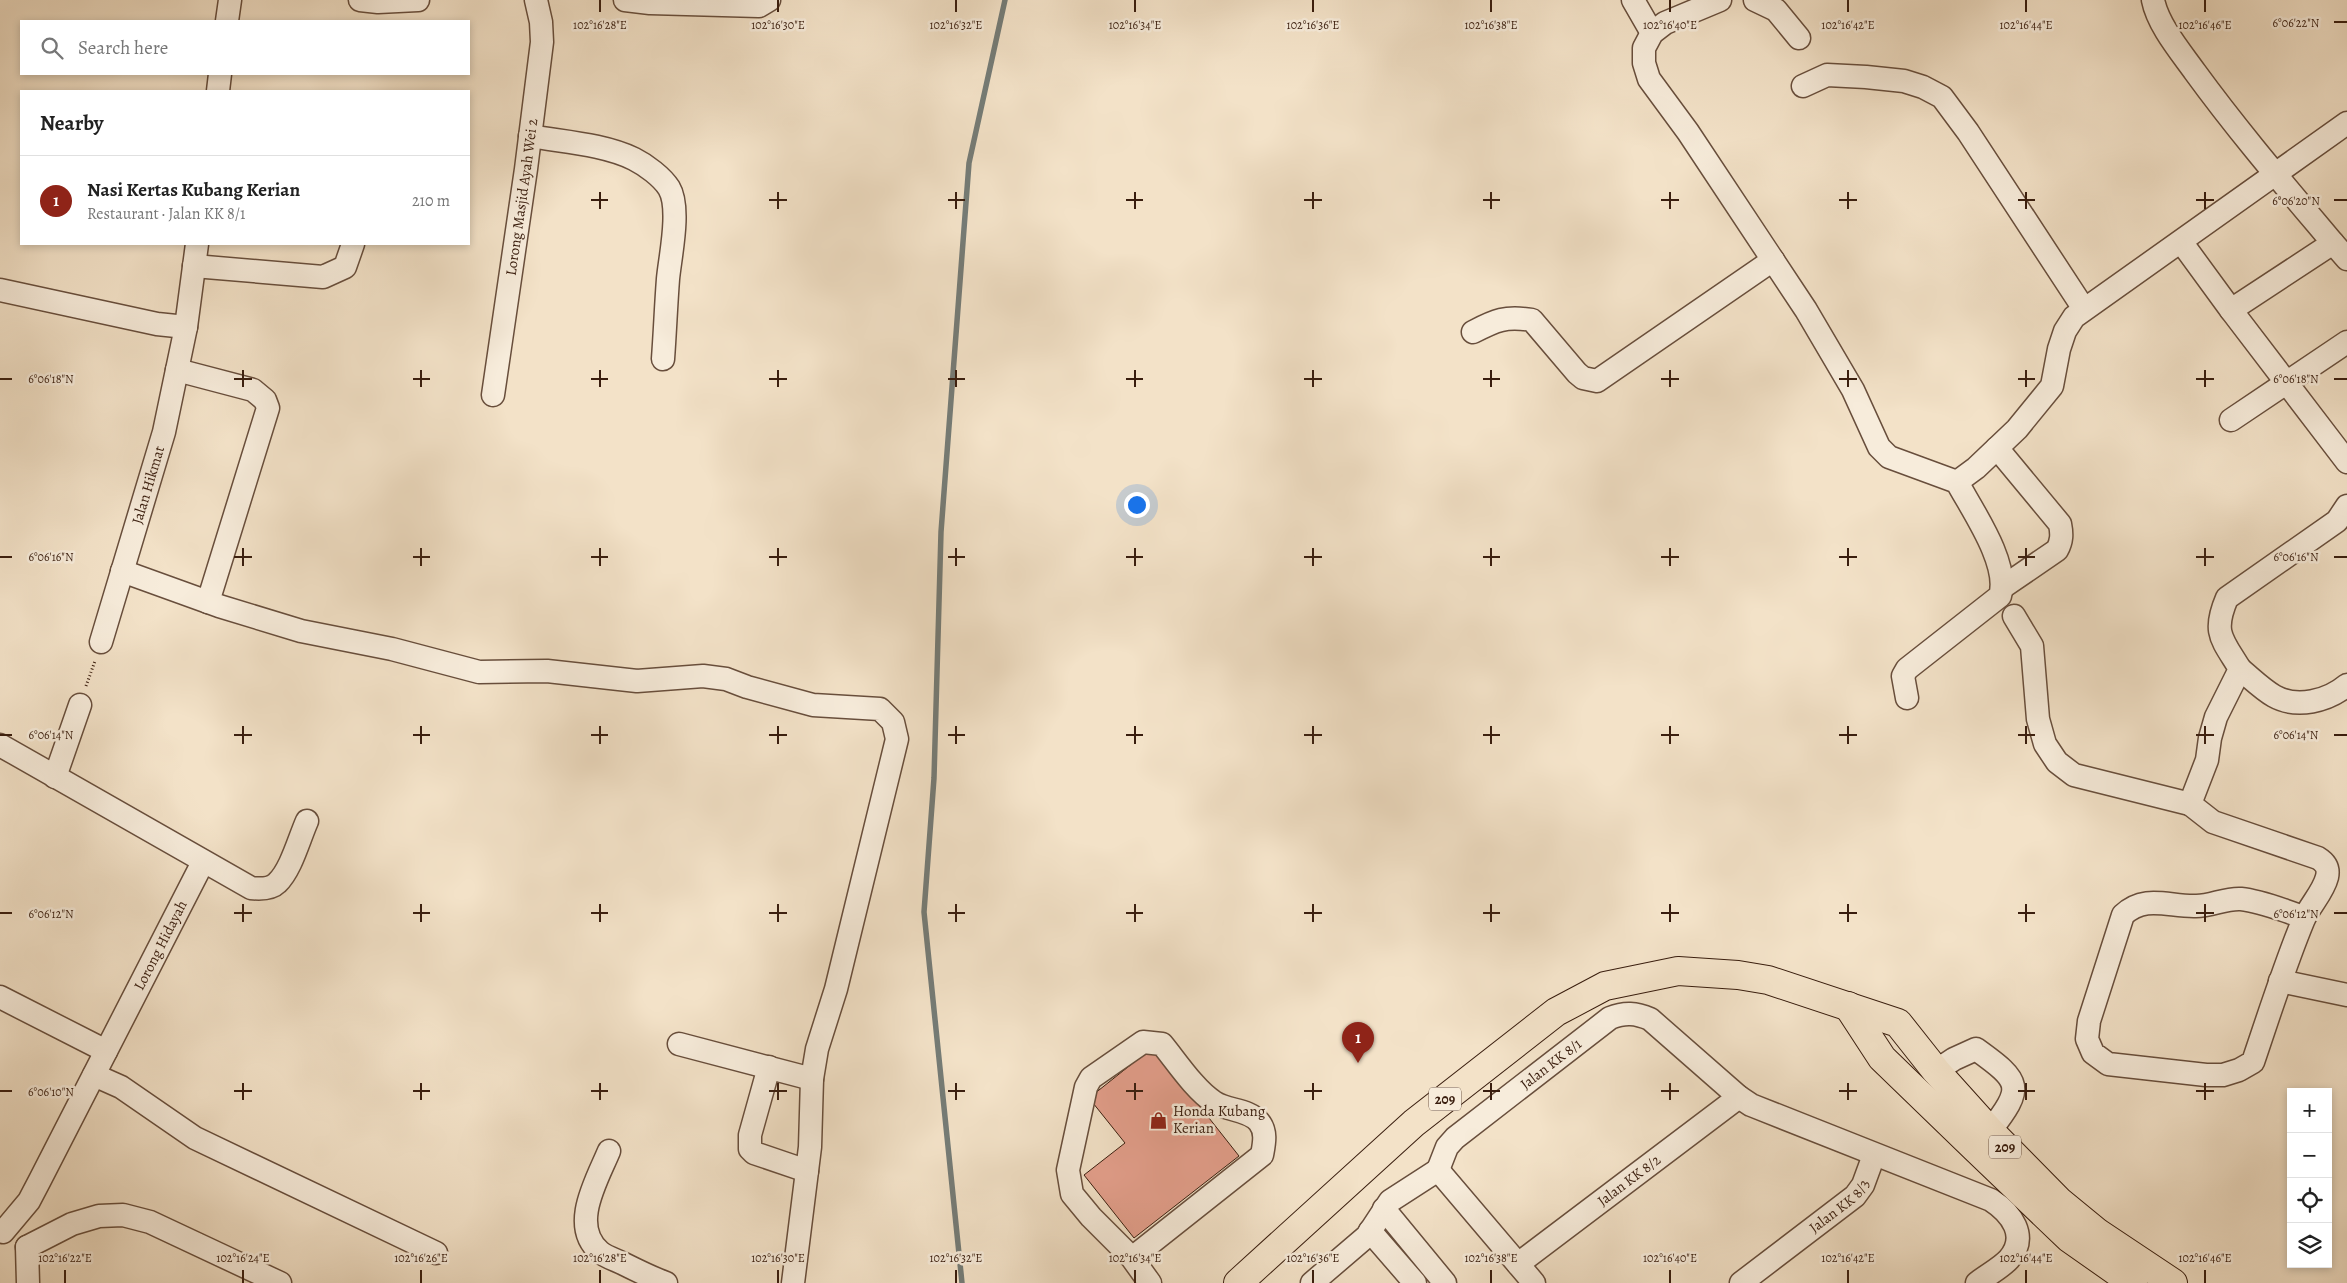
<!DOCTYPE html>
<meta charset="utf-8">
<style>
:root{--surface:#fff;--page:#f2f2f2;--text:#222;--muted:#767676;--line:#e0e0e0;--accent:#8f2418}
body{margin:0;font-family:Alegreya,serif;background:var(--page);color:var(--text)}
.controls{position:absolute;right:15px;bottom:15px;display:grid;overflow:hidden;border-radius:0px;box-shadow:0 2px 8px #0003}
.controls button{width:45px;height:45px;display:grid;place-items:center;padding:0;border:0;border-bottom:1px solid var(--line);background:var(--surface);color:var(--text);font:25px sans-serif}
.you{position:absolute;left:1136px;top:504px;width:18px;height:18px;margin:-12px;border:4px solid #fff;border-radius:50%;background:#1a73e8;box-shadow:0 0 0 8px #1a73e833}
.badge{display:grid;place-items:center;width:32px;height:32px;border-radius:50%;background:var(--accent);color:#fff;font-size:16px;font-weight:700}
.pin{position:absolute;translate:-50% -41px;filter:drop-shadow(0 1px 2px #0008)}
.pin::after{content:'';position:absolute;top:26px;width:18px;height:15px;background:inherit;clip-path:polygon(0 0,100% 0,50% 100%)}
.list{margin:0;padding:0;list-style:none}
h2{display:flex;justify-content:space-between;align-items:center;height:65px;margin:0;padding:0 20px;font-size:21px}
h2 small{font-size:16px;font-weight:400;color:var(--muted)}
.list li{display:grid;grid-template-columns:32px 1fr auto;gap:15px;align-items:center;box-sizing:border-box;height:90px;padding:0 20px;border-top:1px solid var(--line)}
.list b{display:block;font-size:19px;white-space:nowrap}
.list p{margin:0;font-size:16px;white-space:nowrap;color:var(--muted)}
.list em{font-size:16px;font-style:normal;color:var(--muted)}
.icon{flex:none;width:28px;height:28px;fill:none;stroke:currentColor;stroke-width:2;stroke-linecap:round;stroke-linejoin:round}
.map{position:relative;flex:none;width:2347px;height:1283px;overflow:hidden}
.search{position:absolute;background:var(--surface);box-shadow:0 2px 8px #0003;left:20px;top:20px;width:450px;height:55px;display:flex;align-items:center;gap:12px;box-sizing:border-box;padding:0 18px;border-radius:0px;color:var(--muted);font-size:19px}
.panel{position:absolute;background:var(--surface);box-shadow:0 2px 8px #0003;left:20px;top:90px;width:450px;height:155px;border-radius:0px}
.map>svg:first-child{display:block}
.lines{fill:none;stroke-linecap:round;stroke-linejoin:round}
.stream{stroke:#757c77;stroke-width:5.5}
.building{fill:#e49f8c;stroke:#391d0e}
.minor-casing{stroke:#684e3c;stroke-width:25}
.major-casing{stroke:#391d0e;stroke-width:30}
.path{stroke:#391d0e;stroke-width:3;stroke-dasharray:1 2.5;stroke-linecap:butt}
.minor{stroke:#f7ecdb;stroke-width:22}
.major{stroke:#f3e2c8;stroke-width:28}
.ticks{fill:none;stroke:#391d0e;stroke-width:2}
.labels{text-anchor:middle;stroke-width:5;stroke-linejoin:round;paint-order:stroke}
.shield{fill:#f7ecdb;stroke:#725b4c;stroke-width:1}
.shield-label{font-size:14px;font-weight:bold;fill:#391d0e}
.street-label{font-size:15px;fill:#391d0e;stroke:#f7ecdb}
.poi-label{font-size:15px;fill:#391d0e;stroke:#f7ecdb;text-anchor:start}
.ticks-label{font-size:12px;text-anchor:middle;fill:#391d0e;stroke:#f7ecdb;stroke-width:5;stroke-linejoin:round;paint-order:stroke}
</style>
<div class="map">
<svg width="2347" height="1283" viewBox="0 0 2347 1283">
<rect width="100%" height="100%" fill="#f3e2c8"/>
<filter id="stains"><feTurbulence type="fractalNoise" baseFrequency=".004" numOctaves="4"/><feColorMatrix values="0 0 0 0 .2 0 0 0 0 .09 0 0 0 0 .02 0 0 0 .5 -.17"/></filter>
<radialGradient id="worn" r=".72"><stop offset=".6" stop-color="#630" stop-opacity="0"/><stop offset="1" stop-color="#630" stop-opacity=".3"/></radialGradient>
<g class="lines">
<path class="stream" d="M962 1283 924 912 934 778 941 532 969 163 1005 0"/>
</g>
<path class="building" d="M1153 1047 1239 1156 1134 1238 1084 1175 1125 1143 1089 1098Z"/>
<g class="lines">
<defs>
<g id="minor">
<path d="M360 0 378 2 418 0"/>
<path d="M625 0 650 3 759 6 769 0"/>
<path d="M1633 0 1652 33"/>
<path d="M1720 0 1665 23 1652 33 1644 48V63L1649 79 1688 132 1806 310 1853 390 1879 447 1889 457 1957 482C1972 510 2010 564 2000 596L1907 669 1903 676 1907 698"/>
<path d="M1755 0 1776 10 1799 38"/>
<path d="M2153 0C2158 25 2180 51 2195 72 2238 131 2286 187 2333 243L2231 310 2182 243"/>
<path d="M227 21 230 0"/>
<path d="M1803 86 1827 75 1866 77 1904 81 1923 87 1942 97 1968 132 2084 309"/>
<path d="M218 91 220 74"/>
<path d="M530 136C563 142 603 144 634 159 646 165 662 177 669 188 681 208 670 257 668 279 666 305 665 332 663 359"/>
<path d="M2333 243 2347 259"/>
<path d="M194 266 323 277 345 267 353 244"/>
<path d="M0 290 157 324 186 327"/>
<path d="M2231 310 2347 462"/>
<path d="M1473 332C1496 320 1505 316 1532 320L1577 373 1583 378 1597 381 1773 260"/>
<path d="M177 370 253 390 265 400 268 408 208 602"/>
<path id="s1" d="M493 395 526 169 542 42 541 22 536 0"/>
<path d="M2231 420 2347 342"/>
<path d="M1997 448 2060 524C2062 534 2062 541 2057 550L2003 587"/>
<path d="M1957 482 1976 468 2017 429 2052 386 2059 349 2065 331 2074 317 2347 123"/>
<path d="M122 571 219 606 301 631 392 649 479 672 547 671 637 681 703 676 726 679 747 687 813 705 880 709 893 722 897 739 836 989 817 1049 812 1079 810 1147 793 1283"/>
<path d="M2014 616 2032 646 2038 719 2045 744 2057 762 2074 775 2190 804"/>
<path id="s2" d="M101 642 164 432 186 327 197 244"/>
<path d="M2240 669C2251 678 2262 689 2274 696 2297 709 2328 701 2347 685"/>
<path d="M0 745 251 888C260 889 271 889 277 883 291 870 299 839 307 821"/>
<path d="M55 777 80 705"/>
<path d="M2304 917C2284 911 2262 901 2241 899 2225 898 2212 906 2196 906 2169 907 2145 894 2123 915L2089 1021 2087 1039 2093 1053 2108 1064 2206 1075H2223L2239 1070 2253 1062C2269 1015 2284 967 2303 921 2309 906 2323 893 2327 877 2329 868 2326 863 2318 858L2213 822 2190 804 2207 760 2210 738 2216 717 2240 669C2222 639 2212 633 2227 598L2337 521 2347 506"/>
<path d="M2280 981 2347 995"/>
<path d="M0 997 106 1051"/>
<path d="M679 1044 812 1079"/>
<path d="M769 1067 750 1135V1149L754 1153 807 1171"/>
<path d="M1936 1071 1954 1059 1976 1049C2022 1082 2024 1087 1990 1131"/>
<path d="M94 1075 121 1087 195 1138 436 1253"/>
<path d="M609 1151C597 1180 569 1226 600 1252 606 1257 616 1260 624 1264 638 1271 652 1278 666 1283"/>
<path id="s3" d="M1438 1170 1447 1147 1455 1138 1610 1018C1625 1012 1636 1013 1650 1019L1739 1097 1751 1105 1991 1200C2011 1213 2029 1236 2009 1259 2001 1268 1987 1275 1977 1283"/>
<path d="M1438 1170 1534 1283"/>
<path d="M1384 1209 1445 1283"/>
<path d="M1370 1231 1415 1283"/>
<path id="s4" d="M3 1232 29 1201 40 1180 203 862"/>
<path d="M27 1247 72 1224 99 1216 123 1215 150 1222 280 1283"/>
<path d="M27 1247 28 1283"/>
<path d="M1132 1258 1262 1155C1264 1144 1267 1132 1259 1122 1249 1109 1227 1111 1214 1102 1195 1090 1176 1061 1162 1044L1143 1042 1091 1078 1086 1087 1068 1170 1072 1194 1091 1217 1132 1258 1150 1283"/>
<path id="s5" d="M1518 1264 1739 1097"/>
<path d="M1312 1283 1367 1236 1390 1201 1438 1170"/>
<path id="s6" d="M1741 1283 1855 1196 1863 1185 1874 1155"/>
</g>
<g id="major">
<path d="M1848 1006 1882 1058 1974 1147 2069 1238 2133 1283"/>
<path d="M1238 1283 1414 1123 1556 1012 1605 986 1678 971 1738 975 1768 980 1898 1023 1936 1071 1990 1131 2059 1201 2098 1233 2173 1283"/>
</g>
</defs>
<use href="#minor" class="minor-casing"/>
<use href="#major" class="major-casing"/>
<path class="path" d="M86 686 95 661"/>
<use href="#minor" class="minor"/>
<use href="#major" class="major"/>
</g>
<path class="ticks" d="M600 0V12M778 0V12M956 0V12M1135 0V12M1313 0V12M1491 0V12M1670 0V12M1848 0V12M2026 0V12M2205 0V12M2334 22H2347M600 192V209M778 192V209M956 192V209M1135 192V209M1313 192V209M1491 192V209M1670 192V209M1848 192V209M2026 192V209M2205 192V209M591 200H608M769 200H787M948 200H965M1126 200H1143M1304 200H1322M1483 200H1500M1661 200H1679M1839 200H1857M2018 200H2035M2196 200H2214M2334 200H2347M243 370V387M421 370V387M600 370V387M778 370V387M956 370V387M1135 370V387M1313 370V387M1491 370V387M1670 370V387M1848 370V387M2026 370V387M2205 370V387M0 379H12M234 379H252M413 379H430M591 379H608M769 379H787M948 379H965M1126 379H1143M1304 379H1322M1483 379H1500M1661 379H1679M1839 379H1857M2018 379H2035M2196 379H2214M2334 379H2347M243 548V566M421 548V566M600 548V566M778 548V566M956 548V566M1135 548V566M1313 548V566M1491 548V566M1670 548V566M1848 548V566M2026 548V566M2205 548V566M0 557H12M234 557H252M413 557H430M591 557H608M769 557H787M948 557H965M1126 557H1143M1304 557H1322M1483 557H1500M1661 557H1679M1839 557H1857M2018 557H2035M2196 557H2214M2334 557H2347M243 726V744M421 726V744M600 726V744M778 726V744M956 726V744M1135 726V744M1313 726V744M1491 726V744M1670 726V744M1848 726V744M2026 726V744M2205 726V744M0 735H12M234 735H252M413 735H430M591 735H608M769 735H787M948 735H965M1126 735H1143M1304 735H1322M1483 735H1500M1661 735H1679M1839 735H1857M2018 735H2035M2196 735H2214M2334 735H2347M243 904V922M421 904V922M600 904V922M778 904V922M956 904V922M1135 904V922M1313 904V922M1491 904V922M1670 904V922M1848 904V922M2026 904V922M2205 904V922M0 913H12M234 913H252M413 913H430M591 913H608M769 913H787M948 913H965M1126 913H1143M1304 913H1322M1483 913H1500M1661 913H1679M1839 913H1857M2018 913H2035M2196 913H2214M2334 913H2347M243 1083V1100M421 1083V1100M600 1083V1100M778 1083V1100M956 1083V1100M1135 1083V1100M1313 1083V1100M1491 1083V1100M1670 1083V1100M1848 1083V1100M2026 1083V1100M2205 1083V1100M0 1091H12M234 1091H252M413 1091H430M591 1091H608M769 1091H787M948 1091H965M1126 1091H1143M1304 1091H1322M1483 1091H1500M1661 1091H1679M1839 1091H1857M2018 1091H2035M2196 1091H2214M65 1270V1283M243 1270V1283M421 1270V1283M600 1270V1283M778 1270V1283M956 1270V1283M1135 1270V1283M1313 1270V1283M1491 1270V1283M1670 1270V1283M1848 1270V1283M2026 1270V1283M2205 1270V1283"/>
<defs>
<symbol id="shop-bare" viewBox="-9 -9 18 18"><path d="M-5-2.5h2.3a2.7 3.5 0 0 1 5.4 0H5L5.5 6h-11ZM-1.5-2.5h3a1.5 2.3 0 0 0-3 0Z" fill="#8f2418" stroke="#f7ecdb" stroke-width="2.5" paint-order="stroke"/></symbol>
</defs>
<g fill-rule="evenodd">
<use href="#shop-bare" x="1146" y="1108" width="25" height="25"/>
</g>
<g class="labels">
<g class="shield">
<rect x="1429" y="1087.5" width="32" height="23" rx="4"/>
<rect x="1989" y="1135.5" width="32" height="23" rx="4"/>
</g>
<g class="shield-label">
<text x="1445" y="1104">209</text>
<text x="2005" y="1152">209</text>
</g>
<g class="street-label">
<text dy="5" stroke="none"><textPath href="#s1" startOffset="200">Lorong Masjid Ayah Wei 2</textPath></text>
<text dy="5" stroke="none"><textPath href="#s2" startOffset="164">Jalan Hikmat</textPath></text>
<text dy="5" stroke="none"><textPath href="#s4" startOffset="328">Lorong Hidayah</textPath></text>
<text dy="5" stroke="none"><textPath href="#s3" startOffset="158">Jalan KK 8/1</textPath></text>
<text dy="5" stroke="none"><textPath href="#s5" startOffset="139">Jalan KK 8/2</textPath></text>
<text dy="5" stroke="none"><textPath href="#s6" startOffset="125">Jalan KK 8/3</textPath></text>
</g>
<g class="poi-label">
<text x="1173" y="1116">Honda Kubang<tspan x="1173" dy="17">Kerian</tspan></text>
</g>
</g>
<g class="ticks-label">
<text x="2296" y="27">6°06'22"N</text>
<text x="600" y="29">102°16'28"E</text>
<text x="778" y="29">102°16'30"E</text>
<text x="956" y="29">102°16'32"E</text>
<text x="1135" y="29">102°16'34"E</text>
<text x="1313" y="29">102°16'36"E</text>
<text x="1491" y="29">102°16'38"E</text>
<text x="1670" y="29">102°16'40"E</text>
<text x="1848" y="29">102°16'42"E</text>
<text x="2026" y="29">102°16'44"E</text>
<text x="2205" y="29">102°16'46"E</text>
<text x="2296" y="205">6°06'20"N</text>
<text x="51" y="383">6°06'18"N</text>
<text x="2296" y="383">6°06'18"N</text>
<text x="51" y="561">6°06'16"N</text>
<text x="2296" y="561">6°06'16"N</text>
<text x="51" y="739">6°06'14"N</text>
<text x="2296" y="739">6°06'14"N</text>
<text x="51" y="918">6°06'12"N</text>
<text x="2296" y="918">6°06'12"N</text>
<text x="51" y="1096">6°06'10"N</text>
<text x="65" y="1262">102°16'22"E</text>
<text x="243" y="1262">102°16'24"E</text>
<text x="421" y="1262">102°16'26"E</text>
<text x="600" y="1262">102°16'28"E</text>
<text x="778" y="1262">102°16'30"E</text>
<text x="956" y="1262">102°16'32"E</text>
<text x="1135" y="1262">102°16'34"E</text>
<text x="1313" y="1262">102°16'36"E</text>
<text x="1491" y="1262">102°16'38"E</text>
<text x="1670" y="1262">102°16'40"E</text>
<text x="1848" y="1262">102°16'42"E</text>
<text x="2026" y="1262">102°16'44"E</text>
<text x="2205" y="1262">102°16'46"E</text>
</g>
<rect width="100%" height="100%" filter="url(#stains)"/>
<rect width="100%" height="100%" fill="url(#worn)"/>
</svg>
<div class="controls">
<button>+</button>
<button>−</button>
<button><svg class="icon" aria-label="locate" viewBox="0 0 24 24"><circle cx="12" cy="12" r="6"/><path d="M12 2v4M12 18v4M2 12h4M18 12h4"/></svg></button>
<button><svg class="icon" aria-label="layers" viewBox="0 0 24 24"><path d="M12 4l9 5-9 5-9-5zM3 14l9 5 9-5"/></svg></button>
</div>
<div class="you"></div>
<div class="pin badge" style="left:1358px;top:1063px">1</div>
<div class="search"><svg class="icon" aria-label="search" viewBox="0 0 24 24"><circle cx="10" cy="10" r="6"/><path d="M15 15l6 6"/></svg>Search here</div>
<section class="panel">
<h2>Nearby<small></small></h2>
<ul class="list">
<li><span class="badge">1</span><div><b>Nasi Kertas Kubang Kerian</b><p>Restaurant · Jalan KK 8/1</p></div><em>210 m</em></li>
</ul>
</section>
</div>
